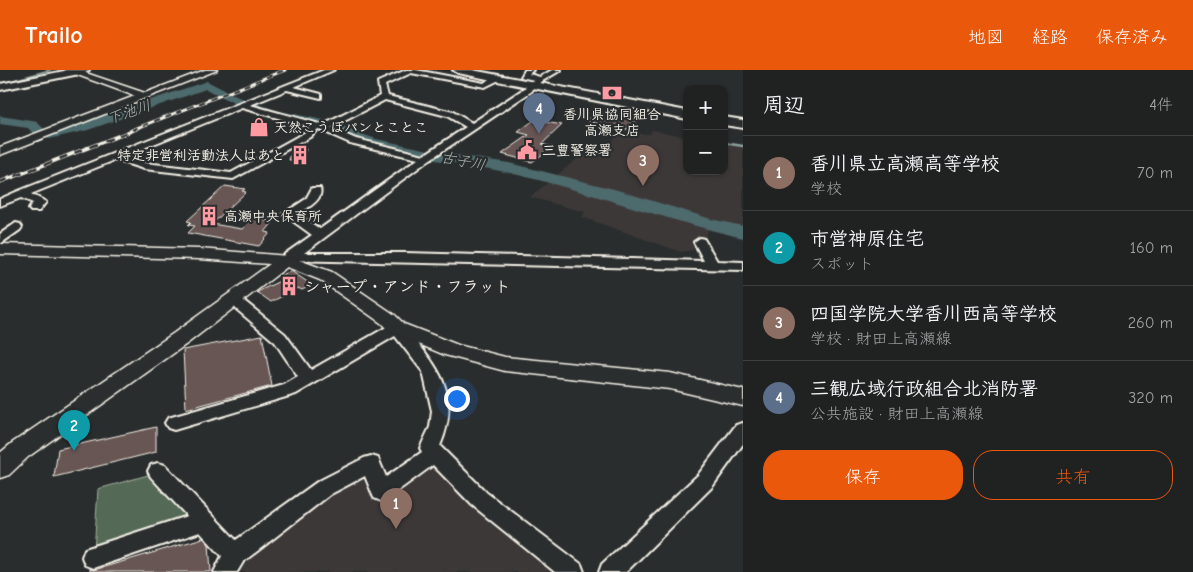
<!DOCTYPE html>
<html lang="ja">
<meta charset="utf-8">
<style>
:root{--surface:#202222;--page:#282a2a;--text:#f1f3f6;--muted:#a2a4a5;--line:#3d3f40;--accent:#ea580c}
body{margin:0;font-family:"Comic Neue","Klee One",sans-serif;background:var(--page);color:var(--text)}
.controls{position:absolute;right:15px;top:15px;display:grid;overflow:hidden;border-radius:10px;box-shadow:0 1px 4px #0004}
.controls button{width:45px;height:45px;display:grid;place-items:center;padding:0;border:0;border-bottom:1px solid var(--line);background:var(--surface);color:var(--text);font:25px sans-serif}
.you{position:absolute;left:456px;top:328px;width:18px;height:18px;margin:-12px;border:4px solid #fff;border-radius:50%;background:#1a73e8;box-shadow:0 0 0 8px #1a73e833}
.badge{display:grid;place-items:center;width:32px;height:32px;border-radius:50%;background:var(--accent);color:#fff;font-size:16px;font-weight:700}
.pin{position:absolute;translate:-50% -41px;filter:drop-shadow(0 1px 2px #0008)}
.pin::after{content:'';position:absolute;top:26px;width:18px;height:15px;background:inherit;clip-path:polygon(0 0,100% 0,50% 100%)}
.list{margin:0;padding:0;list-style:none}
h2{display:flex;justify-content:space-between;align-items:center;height:65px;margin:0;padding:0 20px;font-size:21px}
h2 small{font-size:16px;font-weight:400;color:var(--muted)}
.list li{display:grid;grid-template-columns:32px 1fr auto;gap:15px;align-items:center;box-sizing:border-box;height:75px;padding:0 20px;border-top:1px solid var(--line)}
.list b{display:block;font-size:19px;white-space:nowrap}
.list p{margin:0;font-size:16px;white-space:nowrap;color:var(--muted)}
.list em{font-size:16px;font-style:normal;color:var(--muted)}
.actions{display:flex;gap:10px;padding:15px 20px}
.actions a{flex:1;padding:11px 0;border:1px solid var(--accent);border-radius:20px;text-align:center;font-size:18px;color:var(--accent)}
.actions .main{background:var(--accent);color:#fff}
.map{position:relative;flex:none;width:743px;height:502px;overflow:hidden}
header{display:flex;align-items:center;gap:30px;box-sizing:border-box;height:70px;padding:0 25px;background:var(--accent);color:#fff}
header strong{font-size:24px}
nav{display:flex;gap:28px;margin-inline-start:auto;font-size:18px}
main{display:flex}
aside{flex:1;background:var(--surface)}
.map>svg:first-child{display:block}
.built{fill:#3d3939}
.green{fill:#556b57;stroke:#a4aea0}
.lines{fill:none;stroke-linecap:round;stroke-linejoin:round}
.stream-far1{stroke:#90a19e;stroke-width:2}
.stream{stroke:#90a19e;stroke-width:2.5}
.river{fill:#4d6b6d;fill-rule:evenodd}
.building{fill:#685654;stroke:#f4f1e8}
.minor-casing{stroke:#f4f1e8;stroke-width:4}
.tertiary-casing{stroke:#f4f1e8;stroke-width:3}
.secondary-casing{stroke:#f4f1e8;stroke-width:4}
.minor{fill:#2a2d2e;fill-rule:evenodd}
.tertiary{fill:#2a2d2e;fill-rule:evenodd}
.secondary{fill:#2a2d2e;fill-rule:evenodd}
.rail-far1-casing{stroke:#f4f1e8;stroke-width:3}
.rail-casing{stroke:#f4f1e8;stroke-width:4}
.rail-far1{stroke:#2a2d2e;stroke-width:2;stroke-dasharray:6;stroke-linecap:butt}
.rail{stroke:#2a2d2e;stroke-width:2.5;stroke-dasharray:8;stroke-linecap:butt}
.labels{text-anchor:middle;stroke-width:4.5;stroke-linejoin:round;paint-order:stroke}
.far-poi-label{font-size:14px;font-weight:bold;fill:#f4f1e8;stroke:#2a2d2e;text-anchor:start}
.far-water-label{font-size:15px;font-style:italic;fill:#a9b5b1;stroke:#2a2d2e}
.poi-label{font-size:16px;font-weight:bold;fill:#f4f1e8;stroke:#2a2d2e;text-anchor:start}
</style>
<header>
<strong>Trailo</strong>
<nav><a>地図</a><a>経路</a><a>保存済み</a></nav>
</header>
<main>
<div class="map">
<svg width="743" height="502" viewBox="0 0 743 502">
<rect width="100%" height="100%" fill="#2a2d2e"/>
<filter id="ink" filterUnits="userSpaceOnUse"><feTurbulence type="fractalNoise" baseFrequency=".02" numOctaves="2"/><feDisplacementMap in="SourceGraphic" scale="10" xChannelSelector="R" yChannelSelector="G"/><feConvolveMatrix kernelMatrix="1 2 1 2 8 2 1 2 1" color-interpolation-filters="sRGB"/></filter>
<g filter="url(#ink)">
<g class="built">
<path d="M652 60 687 67V101H724V74L743 77V157L712 149 702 178 681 182 582 147 585 142 530 127 589 79 605 82 617 64H650Z"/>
<path d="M429 390 564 502H235L242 488 325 424 367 402 379 430Z"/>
</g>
<path class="green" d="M148 405 192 451 94 482 98 419Z"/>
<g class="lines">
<path class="stream-far1" d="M0 14 50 0"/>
<path class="stream" d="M724 73 743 76"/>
<path class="river" d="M207 11 238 27 275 40 323 50 376 69 448 84 509 93 614 119 711 149 743 156V168C664 150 589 121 510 103 464 93 416 89 369 77 350 72 332 61 312 56 274 46 242 40 206 19L88 60 49 69 42 66 34 65 28 58 0 54V46L32 51 37 52 46 61 79 54Z"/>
</g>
<g class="building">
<path d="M597 42 636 50 629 59H624L587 51Z"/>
<path d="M534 50 562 55 542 74 552 77 532 92 502 84 529 65 518 62Z"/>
<path d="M293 79H306L302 90H289Z"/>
<path d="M225 116 245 119 242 121 246 122 212 154 242 159 252 149 274 151 265 162 270 163 259 176 188 163 195 156 188 155 191 152 187 151Z"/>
<path d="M291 201 312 215 302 220 298 218 271 232 257 222 284 209 280 206Z"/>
<path d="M262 265 272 316 186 339 183 280Z"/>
<path d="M156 357V382L54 407 58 379Z"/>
<path d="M203 468 209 474 211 502H90V499L94 500Z"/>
</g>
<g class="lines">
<defs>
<g id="minor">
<path d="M324 0H334L294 17 321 24V28L287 20 250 35 323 55 380 26 378 12 406 0H416L484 13 493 6H499V10L485 17 411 3 385 15 388 26 453 42 472 53 525 18 527 13 534 10 521 7 525 0H533L529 4 540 7 552 0H561L534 16 532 21 429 90 304 183H405L704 191 694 172 700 168 704 169 717 191 743 192V200L285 190 284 187 285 184 312 165 283 144 306 129 312 118H320C324 130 306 139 297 144L320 159 418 89 350 73 318 59 310 67 233 109 144 99 115 90 31 124 46 132 39 141H31L29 139 33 133 21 128 0 136V129L16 122ZM385 30 447 46 466 57 424 85 356 69 331 58ZM242 38 310 57 304 63 231 103 145 93 124 86Z"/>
<path d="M16 153 20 154 22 157 20 160 0 174V164Z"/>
<path d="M233 225 238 226 285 264 311 300 392 254H402C436 295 463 322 440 376L487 423 581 494 584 502H555L472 435 433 395 388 428 381 431 374 428 365 406 331 424 243 492 237 502H214L222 486 200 462 93 498 85 495 82 487 85 479 187 446 151 407 148 401 151 395 158 393 165 395 236 470 317 412 364 388 371 386 378 388 386 407 422 382 420 378 430 357 432 341 423 302 395 266 296 324 174 360 168 358 165 353 168 348 284 315 298 307 275 272 228 232 226 229Z"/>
<path d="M743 353V374L712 417 626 502H599L602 494 698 405 736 355Z"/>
</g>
<g id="tertiary">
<path d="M64 0H77L145 23 205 0H217L0 85V77L135 26Z"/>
<path d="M0 174 199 179 288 186 332 202 395 245 404 254 458 275 505 287 670 303 743 320V336L670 319 505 301 445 285 390 262 381 253 320 210 287 197 188 273 28 387 9 405 0 408V383L12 373 174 263 270 194 199 189 0 184Z"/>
</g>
<g id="secondary">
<path d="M69 0H89L84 3 0 20V14Z"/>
<path d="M453 0H472L687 41V49L458 3Z"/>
<path d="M724 47 743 50V58L724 55Z"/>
</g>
</defs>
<use href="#minor" class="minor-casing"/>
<use href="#tertiary" class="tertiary-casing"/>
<use href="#secondary" class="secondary-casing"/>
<use href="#minor" class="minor"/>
<use href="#tertiary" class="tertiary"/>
<use href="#secondary" class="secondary"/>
<defs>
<path id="rail-far1" d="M132 60 285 0"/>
<path id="rail" d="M0 112 136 59"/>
</defs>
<use href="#rail-far1" class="rail-far1-casing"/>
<use href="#rail" class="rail-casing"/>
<use href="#rail-far1" class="rail-far1"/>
<use href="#rail" class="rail"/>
</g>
</g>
<defs>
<symbol id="bank-bare" viewBox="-9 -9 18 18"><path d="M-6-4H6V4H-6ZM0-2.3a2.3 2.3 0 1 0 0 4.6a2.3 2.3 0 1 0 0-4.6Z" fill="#ff9aa2" stroke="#2a2d2e" stroke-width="2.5" paint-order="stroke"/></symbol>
<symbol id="shop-bare" viewBox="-9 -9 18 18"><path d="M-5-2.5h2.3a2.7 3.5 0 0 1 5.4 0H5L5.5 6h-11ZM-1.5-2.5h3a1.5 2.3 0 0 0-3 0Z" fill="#ff9aa2" stroke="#2a2d2e" stroke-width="2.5" paint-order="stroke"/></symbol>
<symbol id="civic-bare" viewBox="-9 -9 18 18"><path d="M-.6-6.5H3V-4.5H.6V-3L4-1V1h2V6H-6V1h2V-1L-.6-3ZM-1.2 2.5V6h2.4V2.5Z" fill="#ff9aa2" stroke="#2a2d2e" stroke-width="2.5" paint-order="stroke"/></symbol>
<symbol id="building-bare" viewBox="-9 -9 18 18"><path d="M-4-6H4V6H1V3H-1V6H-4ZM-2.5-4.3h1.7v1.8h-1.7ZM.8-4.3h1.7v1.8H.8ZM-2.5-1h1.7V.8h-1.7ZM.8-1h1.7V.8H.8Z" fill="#ff9aa2" stroke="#2a2d2e" stroke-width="2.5" paint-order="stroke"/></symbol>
</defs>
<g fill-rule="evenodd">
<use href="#bank-bare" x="598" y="9" width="28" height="28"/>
<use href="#shop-bare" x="245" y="43" width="28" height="28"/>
<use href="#civic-bare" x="513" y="66" width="28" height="28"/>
<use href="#building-bare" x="286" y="71" width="28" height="28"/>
<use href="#building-bare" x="195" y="132" width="28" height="28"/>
<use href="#building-bare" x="275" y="202" width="28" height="28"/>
</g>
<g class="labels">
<g class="far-poi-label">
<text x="612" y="49" text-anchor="middle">香川県協同組合<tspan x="612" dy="16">高瀬支店</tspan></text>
<text x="274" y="62">天然こうぼパンとことこ</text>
<text x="542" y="85">三豊警察署</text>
<text x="285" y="90" text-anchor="end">特定非営利活動法人はあと</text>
<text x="224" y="151">高瀬中央保育所</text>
</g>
<g class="far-water-label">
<text transform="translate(129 42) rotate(-19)" y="5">下池川</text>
<text transform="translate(463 91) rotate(11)" y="5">古子川</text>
</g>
<g class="poi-label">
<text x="304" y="222">シャープ・アンド・フラット</text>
</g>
</g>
</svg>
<div class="controls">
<button>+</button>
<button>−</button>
</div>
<div class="you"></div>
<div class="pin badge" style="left:396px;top:459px;background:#8d6e63">1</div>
<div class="pin badge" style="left:74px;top:381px;background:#0f9aa8">2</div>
<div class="pin badge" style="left:643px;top:116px;background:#8d6e63">3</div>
<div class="pin badge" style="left:539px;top:64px;background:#5c6f8a">4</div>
</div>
<aside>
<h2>周辺<small>4件</small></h2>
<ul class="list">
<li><span class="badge" style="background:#8d6e63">1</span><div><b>香川県立高瀬高等学校</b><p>学校</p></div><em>70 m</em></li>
<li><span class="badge" style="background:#0f9aa8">2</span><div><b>市営神原住宅</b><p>スポット</p></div><em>160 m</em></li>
<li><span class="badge" style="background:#8d6e63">3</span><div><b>四国学院大学香川西高等学校</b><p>学校 · 財田上高瀬線</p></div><em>260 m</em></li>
<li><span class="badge" style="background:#5c6f8a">4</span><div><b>三観広域行政組合北消防署</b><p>公共施設 · 財田上高瀬線</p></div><em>320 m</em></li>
</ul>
<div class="actions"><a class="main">保存</a><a>共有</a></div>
</aside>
</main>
